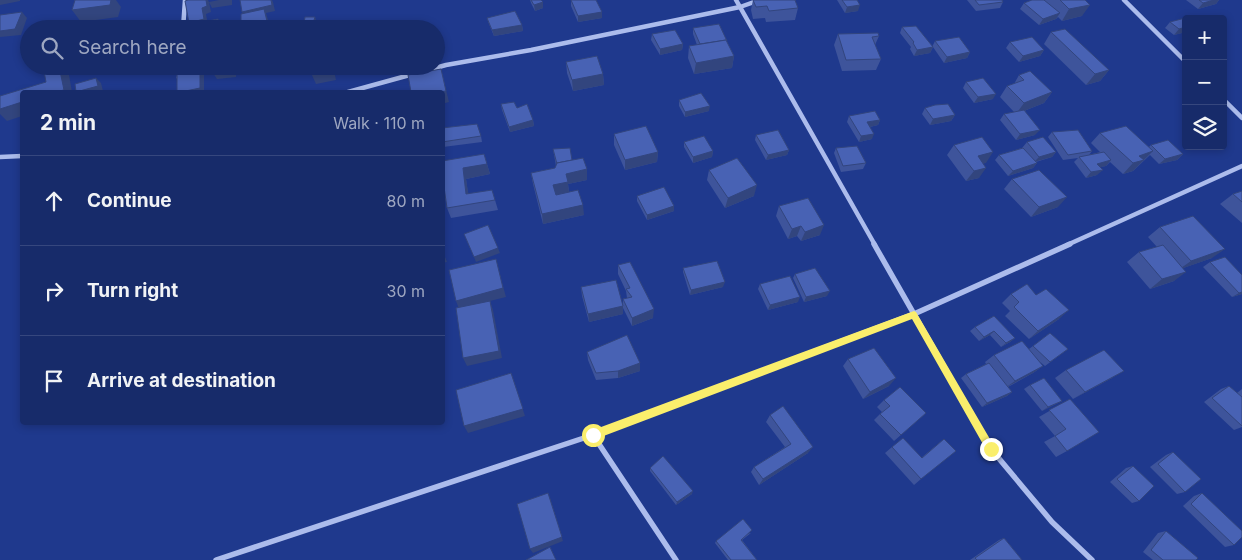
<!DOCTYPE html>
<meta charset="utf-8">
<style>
:root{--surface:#172b6a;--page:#243772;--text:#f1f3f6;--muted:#9ea7c1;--line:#36477e}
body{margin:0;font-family:Inter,sans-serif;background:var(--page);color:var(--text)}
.controls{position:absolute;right:15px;top:15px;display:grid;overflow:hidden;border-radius:5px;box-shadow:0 2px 8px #0003}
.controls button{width:45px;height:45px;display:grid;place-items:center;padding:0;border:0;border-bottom:1px solid var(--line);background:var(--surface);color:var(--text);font:25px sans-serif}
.stop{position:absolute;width:15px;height:15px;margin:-11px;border:4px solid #faee6c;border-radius:50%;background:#fff}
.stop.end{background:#faee6c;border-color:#fff;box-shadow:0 1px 5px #0008}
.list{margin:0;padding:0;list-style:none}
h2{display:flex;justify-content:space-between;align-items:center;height:65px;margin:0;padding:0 20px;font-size:21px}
h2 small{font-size:16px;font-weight:400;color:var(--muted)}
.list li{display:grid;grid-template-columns:32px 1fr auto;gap:15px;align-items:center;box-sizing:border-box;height:90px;padding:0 20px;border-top:1px solid var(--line)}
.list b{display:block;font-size:19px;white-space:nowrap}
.list em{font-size:16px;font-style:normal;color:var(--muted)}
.icon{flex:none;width:28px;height:28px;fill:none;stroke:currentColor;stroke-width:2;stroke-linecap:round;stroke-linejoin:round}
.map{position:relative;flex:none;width:1242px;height:560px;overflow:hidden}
.search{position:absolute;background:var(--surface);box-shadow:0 2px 8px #0003;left:20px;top:20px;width:425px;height:55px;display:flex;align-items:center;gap:12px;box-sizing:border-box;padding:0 18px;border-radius:28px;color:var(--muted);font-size:19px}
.panel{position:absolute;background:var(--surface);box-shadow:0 2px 8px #0003;left:20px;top:90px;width:425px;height:335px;border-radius:5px}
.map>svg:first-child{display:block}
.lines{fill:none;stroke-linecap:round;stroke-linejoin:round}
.street-far1{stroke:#acbcec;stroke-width:4.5}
.street{stroke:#acbcec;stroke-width:5.5}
.wall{fill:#3e549b}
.shaded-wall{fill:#32457e}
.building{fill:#4862b4;stroke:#32457e}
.route{fill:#faee6c}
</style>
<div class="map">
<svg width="1242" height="560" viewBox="0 0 1242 560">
<rect width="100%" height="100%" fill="#1f398d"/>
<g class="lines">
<g class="street-far1">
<path d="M736 0 875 245"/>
<path d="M1124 0 1186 62"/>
<path d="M183 29 185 0"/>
<path d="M179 78 180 66"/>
<path d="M348 92 446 65 531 50 740 7 760 0"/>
<path d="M1223 99 1242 118"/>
<path d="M0 157 22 156"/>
<path d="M1067 245 1242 166"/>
</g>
<g class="street">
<path d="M874 244 991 449 1052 522 1092 560"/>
<path d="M593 435 676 560"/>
<path d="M216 560 593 435 914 314 1070 244"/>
</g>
</g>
<g class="wall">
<path d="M530 0H541L543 8 535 11 531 3Z"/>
<path d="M571 0 602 18 578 22 571 6Z"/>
<path d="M753 0H795L798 8 795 20 766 22 765 18 753 19 751 10Z"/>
<path d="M837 0H857L858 11 845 13Z"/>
<path d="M967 0H1002L1003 2 1000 8 976 11Z"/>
<path d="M1032 0H1085L1082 16 1062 21 1058 17 1056 19 1039 25 1020 9 1024 3Z"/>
<path d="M1186 0H1219L1216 4 1198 9Z"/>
<path d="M487 18 522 25 523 31 494 36 489 24Z"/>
<path d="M1186 19V32L1174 35 1165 28 1170 22Z"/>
<path d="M902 27 932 47 935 41 970 52 967 58 944 63 933 47 930 53 914 56 910 49 911 47 900 33Z"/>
<path d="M693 28 727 42 734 56 732 68 694 74 688 58 689 46 697 45 693 34Z"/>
<path d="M1051 32 1109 70 1100 81 1086 85 1044 44Z"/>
<path d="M652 34 683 44 682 50 660 55 651 40Z"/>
<path d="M838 34 879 36 875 45 881 59 876 70 842 71 834 45Z"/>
<path d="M1010 42 1044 50 1040 56 1019 62 1006 48Z"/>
<path d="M566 62 603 74 604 85 573 91 567 73Z"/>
<path d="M1019 75 1052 92 1044 103 1024 111 1035 135 1016 140 1000 120 1004 114 1014 112 1000 97 1007 86 1014 84Z"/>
<path d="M966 82 993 99 974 103 963 88Z"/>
<path d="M679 100 709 111 685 117 679 106Z"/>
<path d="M501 104 533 120 534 126 510 132 502 110Z"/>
<path d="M925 108 955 115 951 121 930 125 922 114Z"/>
<path d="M849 116 880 120 878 125 870 127 872 139 859 142 847 122Z"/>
<path d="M442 128 481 136 482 142 443 147Z"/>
<path d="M1052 132 1092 151 1089 155 1100 152 1091 143 1100 133 1149 147 1151 145 1183 154 1177 160 1159 164 1150 155 1133 171 1123 174 1110 162 1106 166 1100 167 1097 175 1086 178 1074 162 1078 158 1063 160 1048 137Z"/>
<path d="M614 134 658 152 657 162 625 170 614 145Z"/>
<path d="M756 135 789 150 787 155 766 160 755 140Z"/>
<path d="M684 142 713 151 712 157 693 163 684 147Z"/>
<path d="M1027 142 1056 152 1052 157 1036 162 1037 163 1033 168 1008 176 995 160 999 155 1022 148Z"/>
<path d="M954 145 986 163H983L979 178 966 181 947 155Z"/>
<path d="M836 148 866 163 863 169 841 172 834 153Z"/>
<path d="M553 149 587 169V180L568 184 569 192 556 195 584 215 543 224 533 184 531 173 555 168 556 166Z"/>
<path d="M487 164 490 174 466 179 468 194 495 200 498 210 451 218 447 208 442 173Z"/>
<path d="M709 170 754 196 725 208 707 180Z"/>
<path d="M1012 179 1058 207 1031 217 1004 189Z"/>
<path d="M1242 191V223L1220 204 1233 194Z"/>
<path d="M637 196 674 211 647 220 637 201Z"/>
<path d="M779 206 820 235 801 241 797 236 788 239 776 216Z"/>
<path d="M1160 227 1212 258 1183 268 1174 281 1150 289 1127 262 1139 252 1157 247 1148 237Z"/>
<path d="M1210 262 1242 294 1232 297 1203 267Z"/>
<path d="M618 265 653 318 632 326 623 308V314L589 322 582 296 581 287 623 305V299L627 298 626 291 618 274Z"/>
<path d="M683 268 723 287 690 295 683 272Z"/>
<path d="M795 274 827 296 804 302 793 278Z"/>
<path d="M760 284 798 302 768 310 758 289Z"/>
<path d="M1011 294 1036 295 1059 319 1029 339 1005 316 1010 311 1002 303Z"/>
<path d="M994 316 1015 338 1010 342 1001 347 990 335 979 341 970 331 975 327Z"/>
<path d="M1050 333 1068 349 1045 366 1039 361 1043 366 1033 373 1008 387 1012 392 1007 396 982 407 961 378 966 374 986 364 985 362 994 355 1029 349Z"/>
<path d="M587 352 640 363V371L618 378 596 380 588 360Z"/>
<path d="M848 359 889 386 863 399 843 366Z"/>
<path d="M1066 370 1112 378 1073 399 1055 378Z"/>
<path d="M1030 385 1062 401 1042 411 1024 389Z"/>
<path d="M1229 386 1237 393 1242 389V427L1234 430 1204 402 1221 389Z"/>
<path d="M1070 399 1067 451 1056 457 1044 442 1055 436 1039 417Z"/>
<path d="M884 400 926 413 894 441 874 420 882 412 877 407Z"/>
<path d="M770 415 808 453 759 485 751 472 754 467 785 447 766 422Z"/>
<path d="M944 439 921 479 914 485 885 453 892 447 921 458Z"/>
<path d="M1173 452 1185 492 1177 494 1150 467 1166 455Z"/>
<path d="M1133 466 1139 501 1132 503 1110 482 1126 468Z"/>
<path d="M650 468 692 494 676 505 650 471Z"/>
<path d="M1202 493 1234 545 1225 547 1183 506 1194 496Z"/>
<path d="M1166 531 1196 560H1153L1143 552 1158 533Z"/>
<path d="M751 533 742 540 757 560H728L715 543 716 541Z"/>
<path d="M1004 538 1022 560H970L999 540Z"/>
</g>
<g class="shaded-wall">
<path d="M0 0H20V1L0 5Z"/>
<path d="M103 0H116L121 7 118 17 81 22 72 10Z"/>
<path d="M206 0H208L209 2 219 0H232V5L212 8 209 2 211 12 206 14 208 25 193 29 189 23 202 8Z"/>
<path d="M271 0H272L273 2 275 11 266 13 270 27 266 28V29H242L241 27 246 18 242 12Z"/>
<path d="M1214 0H1219L1216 4 1198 9 1203 3Z"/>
<path d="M543 2V8L535 11 534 5Z"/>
<path d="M860 5 858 11 845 13 847 7Z"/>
<path d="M1090 5 1082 16 1062 21 1069 9Z"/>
<path d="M22 12 27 18 21 35 0 37V31Z"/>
<path d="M602 12V18L578 22V16Z"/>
<path d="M1060 13 1056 19 1039 25 1043 19Z"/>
<path d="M315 17 317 23H313Z"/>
<path d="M218 19 222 25V29H218Z"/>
<path d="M146 21 151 29H142Z"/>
<path d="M320 23 323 29H318Z"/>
<path d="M522 25 523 31 494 36 492 30Z"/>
<path d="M1186 27V32L1174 35 1179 29Z"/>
<path d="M683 44 682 50 660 55V49Z"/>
<path d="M933 47 930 53 914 56 917 50Z"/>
<path d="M1044 50 1040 56 1019 62 1023 56Z"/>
<path d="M970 52 967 58 944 63 947 57Z"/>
<path d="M734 56 732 68 694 74 696 63Z"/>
<path d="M59 66H66L68 69 72 92H54Z"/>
<path d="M233 66H237L236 77 217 79 213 73Z"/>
<path d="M249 66H268V69L242 74 238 68Z"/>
<path d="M330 66H333L336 80 316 84 311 73Z"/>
<path d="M200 67 204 73V92H181Z"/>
<path d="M441 69 449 102 442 104V92H439Z"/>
<path d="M1109 70 1100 81 1086 85 1095 74Z"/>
<path d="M603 74 604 85 573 91 572 80Z"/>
<path d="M96 78 101 83 103 91 100 92H77Z"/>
<path d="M1052 92 1044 103 1016 114 1024 103Z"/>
<path d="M996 94 993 99 974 103 978 97Z"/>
<path d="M22 102V116L7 121 0 114V109Z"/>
<path d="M710 106 709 111 685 117V112Z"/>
<path d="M955 115 951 121 930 125 933 119Z"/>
<path d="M533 120 534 126 510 132 509 127Z"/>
<path d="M880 120 878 125 865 128 867 122Z"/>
<path d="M1040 130 1035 135 1016 140 1020 134Z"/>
<path d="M874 134 872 139 859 142 861 136Z"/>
<path d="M789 150 787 155 766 160 768 155Z"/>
<path d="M713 151 712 157 693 163V157Z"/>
<path d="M1153 151 1133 171 1123 174 1133 163 1139 156Z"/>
<path d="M658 152 657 162 625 170V160Z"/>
<path d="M993 152 986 163 971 167 978 156Z"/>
<path d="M1056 152 1052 157 1034 162 1039 157Z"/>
<path d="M1183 154 1177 160 1159 164 1165 159Z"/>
<path d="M1111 160 1106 166 1092 169 1097 164Z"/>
<path d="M1037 163 1033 168 1008 176 1013 171Z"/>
<path d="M487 164 490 174 466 179 470 204 466 194 463 168Z"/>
<path d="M986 168 979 178 966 181 974 171Z"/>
<path d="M587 169V180L568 184 569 192 554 195 553 185 566 174Z"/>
<path d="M1103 170 1097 175 1086 178 1091 172Z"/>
<path d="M757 185 754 196 725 208 728 198Z"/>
<path d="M1067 197 1058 207 1031 217 1039 207Z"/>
<path d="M583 205 584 215 543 224 542 214Z"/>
<path d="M674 206V211L647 220V215Z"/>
<path d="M824 225 820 235 801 241 805 232Z"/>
<path d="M801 226 797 236 788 239 792 229Z"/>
<path d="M498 248 500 253 476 262 474 257Z"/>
<path d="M1225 249 1212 258 1178 270 1191 261Z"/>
<path d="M442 257H445L447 262 442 263Z"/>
<path d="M498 268 506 297 490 301 493 310 502 358 467 366 463 358 459 309 456 301Z"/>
<path d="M1186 272 1174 281 1150 289 1162 279Z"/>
<path d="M725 282 723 287 690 295 691 290Z"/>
<path d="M830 291 827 296 804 302 806 297Z"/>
<path d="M1242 292V294L1232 297 1239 293Z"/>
<path d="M800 297 798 302 768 310 770 305Z"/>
<path d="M623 306V314L589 322 588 314Z"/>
<path d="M654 309 653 318 632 326V318Z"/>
<path d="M1069 310 1059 319 1029 339 1038 331Z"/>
<path d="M994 331 990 335 979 341 984 337Z"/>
<path d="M1015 338 1010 342 1001 347 1006 343Z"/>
<path d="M640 363V371L618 378V371Z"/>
<path d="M1043 366 1033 373 1005 388 1015 381Z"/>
<path d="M1124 371 1112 378 1073 399 1085 392Z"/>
<path d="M511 373 525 416 468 433 464 426Z"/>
<path d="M896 378 889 386 863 399 870 392Z"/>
<path d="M1012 392 1007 396 982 407 987 403Z"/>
<path d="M1062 401 1042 411 1048 407Z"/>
<path d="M813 447 808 453 759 485 763 479Z"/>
<path d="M693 491 692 494 676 505 677 502Z"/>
<path d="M550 498 563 541 533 553 530 549Z"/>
</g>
<g class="building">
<path d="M75 0H111L110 5 72 10Z"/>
<path d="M188 0H206L207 6 202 8 204 19 189 23 185 1Z"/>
<path d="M240 0H271L272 5 242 12Z"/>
<path d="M531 0H541L543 2 534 5Z"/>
<path d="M571 0H596L602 12 578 16Z"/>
<path d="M753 0H795L798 8 769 11 767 6 756 7Z"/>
<path d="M842 0H857L860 5 847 7Z"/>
<path d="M975 0H1002L1003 2 979 5Z"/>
<path d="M1032 0H1044L1060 13 1043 19 1024 3Z"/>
<path d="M1060 0H1085L1090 5 1069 9Z"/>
<path d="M1199 0H1214L1203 3Z"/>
<path d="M264 9 267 21 241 27V14Z"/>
<path d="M515 11 522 25 492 30 487 18Z"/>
<path d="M22 12 15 29 0 31V15Z"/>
<path d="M305 17H315L313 23H320L318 29H303Z"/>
<path d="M1189 17 1191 19H1186V27L1179 29 1170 22Z"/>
<path d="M218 19V29H198V23Z"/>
<path d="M146 21 145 28 119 29Z"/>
<path d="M719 24 727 41 726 40 700 44 693 28Z"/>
<path d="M264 25V29H242Z"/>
<path d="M916 26 933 47 917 50 913 43 914 42 902 27Z"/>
<path d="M1065 29 1109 70 1095 74 1051 32Z"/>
<path d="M675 30 683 44 660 49 652 34Z"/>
<path d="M878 33 879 36 872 37 881 59 846 60 838 34Z"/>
<path d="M959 37 970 52 947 57 935 41Z"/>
<path d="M1032 37 1044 50 1023 56 1010 42Z"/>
<path d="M726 40 734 56 696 63 689 46Z"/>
<path d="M1223 55 1227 58 1223 60Z"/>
<path d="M597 56 603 74 572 80 566 62Z"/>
<path d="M43 66H59L64 90 54 92H22V102L0 109V96L46 82Z"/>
<path d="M222 66H233L232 71 213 73 214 67Z"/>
<path d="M238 66H249L238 68Z"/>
<path d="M310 66H330L331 69 311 73Z"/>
<path d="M200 67V88L181 92H177V72Z"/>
<path d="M441 69 446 91 439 92H411L408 75Z"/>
<path d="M1030 71 1052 92 1024 103 1007 86 1024 80 1019 75Z"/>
<path d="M96 78 98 86 76 92 75 84Z"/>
<path d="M983 78 996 94 978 97 966 82Z"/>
<path d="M701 93 710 106 685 112 679 100Z"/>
<path d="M514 102 517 108 527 104 533 120 509 127 501 104Z"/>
<path d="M948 104 955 115 933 119 925 108 935 105Z"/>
<path d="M1024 110 1040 130 1020 134 1004 114Z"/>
<path d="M875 111 880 120 867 122 874 134 861 136 849 116Z"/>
<path d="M477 124 481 136 442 142V128Z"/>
<path d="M646 126 658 152 625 160 614 134Z"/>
<path d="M1126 126 1153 151 1139 156 1144 160 1133 163 1100 133Z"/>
<path d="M778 130 789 150 768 155 756 135Z"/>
<path d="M1078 130 1092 151 1068 155 1052 132Z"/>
<path d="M704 136 713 151 693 157 684 142Z"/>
<path d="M982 137 993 152 978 156 986 168 974 171 954 145Z"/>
<path d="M1043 137 1056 152 1039 157 1027 142Z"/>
<path d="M1168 140 1183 154 1165 159 1151 145Z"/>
<path d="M857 146 866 163 843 166 836 148Z"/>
<path d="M570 148 572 160 557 163V164L553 149Z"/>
<path d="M1023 148 1037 163 1013 171 999 155Z"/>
<path d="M1104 152 1111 160 1097 164 1103 170 1091 172 1079 157Z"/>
<path d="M484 154 487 164 463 168 466 194 492 190 495 200 447 208 442 173V161Z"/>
<path d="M583 158 587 169 566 174 568 182 553 185 556 195 578 190 583 205 542 214 531 173 555 168 557 163Z"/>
<path d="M737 158 757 185 728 198 709 170Z"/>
<path d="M1039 170 1067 197 1039 207 1012 179Z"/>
<path d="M664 187 674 206 647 215 637 196Z"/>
<path d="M1242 191V202L1233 194Z"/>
<path d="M808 198 824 225 805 232 801 226 792 229 779 206Z"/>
<path d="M1193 216 1225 249 1191 261 1160 227Z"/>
<path d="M488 225 498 248 474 257 464 234Z"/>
<path d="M1163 245 1186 272 1162 279 1139 252Z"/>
<path d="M1225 257 1242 275V292L1239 293 1210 262Z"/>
<path d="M496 259 503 288 456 301 449 270Z"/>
<path d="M717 261 725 282 691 290 683 268Z"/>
<path d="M630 262 654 309 632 318 623 299 632 297 626 289 630 288 618 265Z"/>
<path d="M815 268 830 291 806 297 795 274Z"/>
<path d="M790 276 800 297 770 305 760 284Z"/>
<path d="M616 280 623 306 588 314 581 287Z"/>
<path d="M1027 284 1036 295 1046 289 1069 310 1038 331 1014 307 1019 302 1011 294Z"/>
<path d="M490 301 499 351 463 358 456 308Z"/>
<path d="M994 316 1015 338 1006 343 994 331 984 337 975 327Z"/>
<path d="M1050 333 1068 349 1050 362 1033 346Z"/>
<path d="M627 335 640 363 618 371 596 373 587 352Z"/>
<path d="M1022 341 1043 366 1015 381 994 355Z"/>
<path d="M874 348 896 378 870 392 848 359Z"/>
<path d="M1104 350 1124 371 1085 392 1066 370Z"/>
<path d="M989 363 1012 392 987 403 966 374Z"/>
<path d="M511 373 523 409 464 426 456 390Z"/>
<path d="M1044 378 1062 401 1048 407 1030 385Z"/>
<path d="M1229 386 1242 397V426L1212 398Z"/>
<path d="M900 387 926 413 901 435 880 414 890 406 884 400Z"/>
<path d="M1070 399 1099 432 1067 451 1055 436 1066 429 1049 410Z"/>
<path d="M783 406 813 447 763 479 754 467 791 444 770 415Z"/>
<path d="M903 438 922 458 944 439 956 451 921 479 892 447Z"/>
<path d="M1173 452 1201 479 1185 492 1158 464Z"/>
<path d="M663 456 693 491 677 502 650 468Z"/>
<path d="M1133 466 1154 486 1139 501 1117 479Z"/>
<path d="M548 493 562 537 530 549 517 504Z"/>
<path d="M1202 493 1242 531V537L1234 545 1191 504Z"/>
<path d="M743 519 752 530 741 540 757 560H731L716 541Z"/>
<path d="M1166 531 1198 558 1196 560H1163L1151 550Z"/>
<path d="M1004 538 1022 560H977L975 558Z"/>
<path d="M550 547 556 560H526Z"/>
</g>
<path class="route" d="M914 311 916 312 994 446V453H988L912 319 593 440 589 435 593 430Z"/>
</svg>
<div class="controls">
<button>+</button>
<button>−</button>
<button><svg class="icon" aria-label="layers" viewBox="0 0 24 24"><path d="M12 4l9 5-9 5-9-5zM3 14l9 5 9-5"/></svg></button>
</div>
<div class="stop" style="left:593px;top:435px"></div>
<div class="stop end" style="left:991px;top:449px"></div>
<div class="search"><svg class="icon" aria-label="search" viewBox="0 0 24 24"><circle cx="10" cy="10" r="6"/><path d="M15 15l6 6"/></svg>Search here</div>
<section class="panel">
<h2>2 min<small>Walk · 110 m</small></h2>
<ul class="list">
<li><svg class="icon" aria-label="ahead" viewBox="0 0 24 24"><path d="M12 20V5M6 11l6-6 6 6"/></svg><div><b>Continue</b></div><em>80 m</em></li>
<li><svg class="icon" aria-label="right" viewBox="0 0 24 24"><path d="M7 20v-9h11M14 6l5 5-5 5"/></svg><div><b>Turn right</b></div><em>30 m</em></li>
<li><svg class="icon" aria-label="arrive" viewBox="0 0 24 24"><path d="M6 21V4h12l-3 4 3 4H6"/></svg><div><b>Arrive at destination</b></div></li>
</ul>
</section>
</div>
